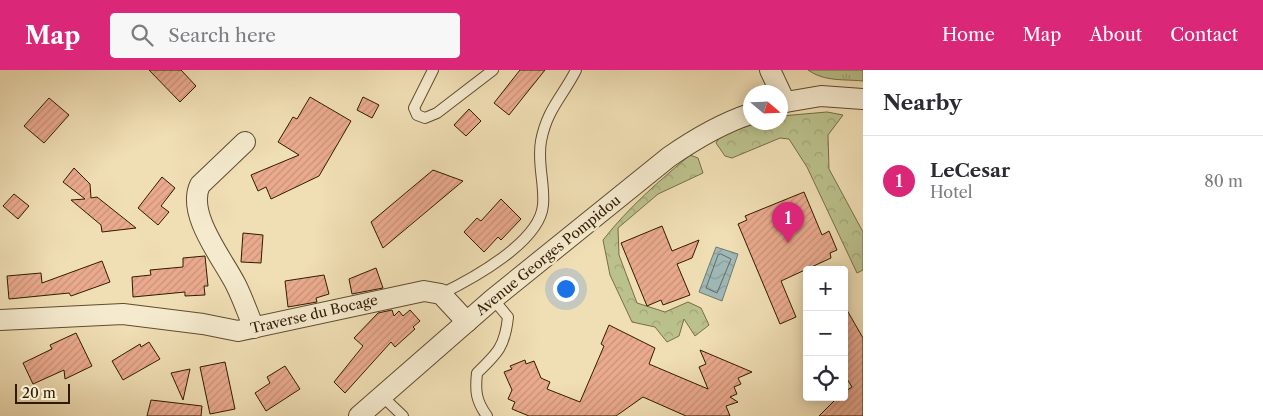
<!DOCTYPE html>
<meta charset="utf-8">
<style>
:root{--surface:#fff;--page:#f7f7f7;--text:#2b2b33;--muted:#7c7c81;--line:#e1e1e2;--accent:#db2777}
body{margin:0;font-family:"Libre Caslon Text",serif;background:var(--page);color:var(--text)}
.controls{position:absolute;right:15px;bottom:15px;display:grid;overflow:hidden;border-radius:5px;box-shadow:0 2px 12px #0003}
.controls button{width:45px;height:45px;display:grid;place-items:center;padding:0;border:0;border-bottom:1px solid var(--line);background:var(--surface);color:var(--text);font:25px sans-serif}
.compass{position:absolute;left:743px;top:15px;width:45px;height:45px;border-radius:50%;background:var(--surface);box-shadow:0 2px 12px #0003;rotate:109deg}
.scale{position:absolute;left:15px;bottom:12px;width:55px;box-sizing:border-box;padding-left:5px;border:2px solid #301b00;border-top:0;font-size:14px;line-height:18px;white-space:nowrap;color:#301b00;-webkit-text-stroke:4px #f5eace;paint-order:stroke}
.you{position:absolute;left:565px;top:218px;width:18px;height:18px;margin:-12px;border:4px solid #fff;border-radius:50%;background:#1a73e8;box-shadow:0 0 0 8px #1a73e833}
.badge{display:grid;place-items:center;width:32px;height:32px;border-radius:50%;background:var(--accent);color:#fff;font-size:16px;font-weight:700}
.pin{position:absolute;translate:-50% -41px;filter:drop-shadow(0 1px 2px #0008)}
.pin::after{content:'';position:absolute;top:26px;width:18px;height:15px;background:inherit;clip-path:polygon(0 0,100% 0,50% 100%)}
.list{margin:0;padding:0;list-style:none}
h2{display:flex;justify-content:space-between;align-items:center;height:65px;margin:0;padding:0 20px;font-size:21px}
h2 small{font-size:16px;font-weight:400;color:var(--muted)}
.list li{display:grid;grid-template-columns:32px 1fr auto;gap:15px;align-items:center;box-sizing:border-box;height:90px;padding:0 20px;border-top:1px solid var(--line)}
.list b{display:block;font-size:19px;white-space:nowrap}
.list p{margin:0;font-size:16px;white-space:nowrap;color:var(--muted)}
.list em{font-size:16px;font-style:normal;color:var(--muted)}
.icon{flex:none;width:28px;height:28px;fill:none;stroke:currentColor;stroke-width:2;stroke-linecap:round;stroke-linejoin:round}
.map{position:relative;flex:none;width:863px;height:346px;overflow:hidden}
header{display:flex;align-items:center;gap:30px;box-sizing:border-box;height:70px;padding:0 25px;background:var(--accent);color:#fff}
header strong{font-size:24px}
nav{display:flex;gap:28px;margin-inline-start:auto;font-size:18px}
.search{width:350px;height:45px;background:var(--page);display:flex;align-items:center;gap:12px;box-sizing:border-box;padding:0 18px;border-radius:5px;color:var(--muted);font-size:19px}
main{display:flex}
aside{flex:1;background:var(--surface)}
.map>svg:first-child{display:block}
.forest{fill:url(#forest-crowns);stroke:#766e46}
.park{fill:url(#park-tufts);stroke:#766e46}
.water{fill:url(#water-waves);stroke:#737a6e}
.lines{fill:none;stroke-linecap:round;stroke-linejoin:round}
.shore{stroke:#686a5c;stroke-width:1}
.building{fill:url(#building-hatch);stroke:#301b00}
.lane-casing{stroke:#604c2d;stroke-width:12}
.street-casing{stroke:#604c2d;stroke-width:22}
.lane{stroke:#f5eace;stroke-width:10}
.street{stroke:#f5eace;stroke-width:20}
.labels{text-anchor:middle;stroke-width:4.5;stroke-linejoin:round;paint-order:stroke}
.street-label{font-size:14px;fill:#301b00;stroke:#f5eace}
</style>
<header>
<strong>Map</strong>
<div class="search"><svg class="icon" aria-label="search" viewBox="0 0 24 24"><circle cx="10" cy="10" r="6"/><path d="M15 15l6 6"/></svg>Search here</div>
<nav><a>Home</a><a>Map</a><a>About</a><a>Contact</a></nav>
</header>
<main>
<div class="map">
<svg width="863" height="346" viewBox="0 0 863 346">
<defs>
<pattern id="forest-crowns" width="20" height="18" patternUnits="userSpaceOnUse" patternTransform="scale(1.25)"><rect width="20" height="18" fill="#bbc18c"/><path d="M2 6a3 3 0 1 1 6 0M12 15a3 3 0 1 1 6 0" fill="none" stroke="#a1a577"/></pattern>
<pattern id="park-tufts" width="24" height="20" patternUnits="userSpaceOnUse" patternTransform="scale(1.25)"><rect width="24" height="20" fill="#bbc18c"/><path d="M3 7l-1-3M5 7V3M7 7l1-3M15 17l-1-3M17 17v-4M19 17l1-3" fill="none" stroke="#a1a577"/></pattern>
<pattern id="water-waves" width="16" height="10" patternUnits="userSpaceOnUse" patternTransform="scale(1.25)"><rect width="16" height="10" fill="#9fb9b8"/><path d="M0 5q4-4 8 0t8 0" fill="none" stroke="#899e9c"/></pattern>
<pattern id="building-hatch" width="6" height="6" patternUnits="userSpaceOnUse" patternTransform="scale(1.25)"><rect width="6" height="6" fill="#eaaa8e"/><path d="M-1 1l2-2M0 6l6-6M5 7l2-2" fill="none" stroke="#c99279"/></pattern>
</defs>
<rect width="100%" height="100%" fill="#f0deb4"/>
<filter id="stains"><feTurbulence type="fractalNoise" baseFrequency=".004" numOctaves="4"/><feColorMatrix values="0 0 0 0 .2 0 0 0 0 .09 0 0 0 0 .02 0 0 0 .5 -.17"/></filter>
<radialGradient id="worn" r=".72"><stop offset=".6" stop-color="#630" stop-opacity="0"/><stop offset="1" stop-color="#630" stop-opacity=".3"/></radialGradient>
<g class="forest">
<path d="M827 42 843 45 828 65 829 99 863 162V200L857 203 807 97 789 69 780 68 732 88 725 86 716 73 720 66 756 53 780 52 781 46Z"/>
<path d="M690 85 698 88 703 103 658 124 618 158 619 185 637 233 665 242 688 232 701 238 709 255 695 266 684 249 679 266 667 272 655 257 632 252 610 205 603 170C629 137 658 112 690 85Z"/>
</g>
<path class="park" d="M808 0H863V11C844 9 825 12 808 0Z"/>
<path class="water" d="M716 177 738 184 722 231 699 222Z"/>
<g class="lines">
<path class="shore" d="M721 184 731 189 717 223 706 218 718 185Z"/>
</g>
<g class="building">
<path d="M149 0H181L196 16 180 32Z"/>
<path d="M520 0H545L509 45 494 33Z"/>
<path d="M310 27 351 51 319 106 271 129 266 117 258 121 251 105 299 85 278 72 293 47 297 49Z"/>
<path d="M363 27 379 35 372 48 357 40Z"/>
<path d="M49 28 69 45 44 73 24 56Z"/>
<path d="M469 39 481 51 466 66 454 55Z"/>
<path d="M74 98 90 114 91 128 97 127 136 158 102 162 101 155 71 130 85 129 63 112Z"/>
<path d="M433 100 463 111 383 178 371 152Z"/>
<path d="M162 107 175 118 161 136 169 142 158 155 138 138Z"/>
<path d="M804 122 822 165 829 161 837 180 830 183 831 188 781 211 796 247 780 254 738 154 747 150 745 146Z"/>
<path d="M14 124 29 136 18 149 3 136Z"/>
<path d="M501 129 521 149 501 170 498 167 484 182 464 162 477 148 481 151Z"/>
<path d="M662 156 672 181 699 170 692 188 677 194 690 225 663 235 661 230 647 236 621 173Z"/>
<path d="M243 163 263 165 261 193 241 192Z"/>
<path d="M205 186 208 216H204L205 225 185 226V222L133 227 132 207 151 205 150 200 183 197V188Z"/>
<path d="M102 191 110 212 71 226 69 223 9 229 7 206 41 203 42 213Z"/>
<path d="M376 198 383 218 352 224 349 209Z"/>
<path d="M324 205 329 224 316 228 317 232 288 237 285 211Z"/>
<path d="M844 235 863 268V346H819L838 327H844V322L852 317 844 304Z"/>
<path d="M392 240 394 246 399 241 403 246 410 240 420 251 413 257 415 259 395 277 391 272 345 323 334 312 363 276 354 268 378 243Z"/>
<path d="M609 255 655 278 649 294 708 319 699 297 706 294 700 280 752 302 738 308 741 314 734 317 737 324 730 327 738 332 726 336 730 346H686L643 327 616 346H529L512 339 515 332 508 329 512 320 504 302 512 299 510 296 525 290 526 294 534 291 541 308 550 312 547 319 580 332 604 276 601 274Z"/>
<path d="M76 263 92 296 65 309 64 300 33 314 23 293 52 279 50 275Z"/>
<path d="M149 272 160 289 123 310 112 291 140 274 141 277Z"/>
<path d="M225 292 235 339 210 344 200 297Z"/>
<path d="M285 296 300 319 266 341 255 323 270 313 267 307Z"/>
<path d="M190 299 183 330 171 303Z"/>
<path d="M151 330 202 336 201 346H147Z"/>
</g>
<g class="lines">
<defs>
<g id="lane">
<path d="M433 0 414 38 417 45 425 48 437 43 493 0"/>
<path d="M441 224C472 209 540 172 543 135 545 114 537 93 541 71 547 39 563 26 576 0"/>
<path d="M382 326 403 346"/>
<path d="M487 346C476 331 475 321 477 303 498 283 505 276 508 247L493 229"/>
</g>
<g id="street">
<path d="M770 0 785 32"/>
<path d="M780 33 821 26 863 29"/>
<path d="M245 72 200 115C186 144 223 189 236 215 243 229 248 244 254 258"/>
<path d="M0 250 123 244 203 254 238 261 424 221 441 224 467 252"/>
<path d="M359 346 493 229 669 87C695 69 720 54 750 44"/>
</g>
</defs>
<use href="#lane" class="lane-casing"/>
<use href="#street" class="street-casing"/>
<use href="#lane" class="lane"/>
<use href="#street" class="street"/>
</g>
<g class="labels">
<g class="street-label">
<text transform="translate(548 185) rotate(-39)" y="5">Avenue Georges Pompidou</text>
<text transform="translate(314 244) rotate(-13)" y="5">Traverse du Bocage</text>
</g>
</g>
<rect width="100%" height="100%" filter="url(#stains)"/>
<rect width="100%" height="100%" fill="url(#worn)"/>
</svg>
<div class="controls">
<button>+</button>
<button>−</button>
<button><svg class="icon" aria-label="locate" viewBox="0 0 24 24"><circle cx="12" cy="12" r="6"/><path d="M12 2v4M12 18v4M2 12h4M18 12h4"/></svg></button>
</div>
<svg class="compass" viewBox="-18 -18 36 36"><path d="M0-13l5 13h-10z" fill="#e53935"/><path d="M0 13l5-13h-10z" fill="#7c7c81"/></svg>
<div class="scale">20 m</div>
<div class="you"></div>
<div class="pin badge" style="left:788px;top:173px">1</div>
</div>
<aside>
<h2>Nearby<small></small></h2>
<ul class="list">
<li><span class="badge">1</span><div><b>LeCesar</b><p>Hotel</p></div><em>80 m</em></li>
</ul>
</aside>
</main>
